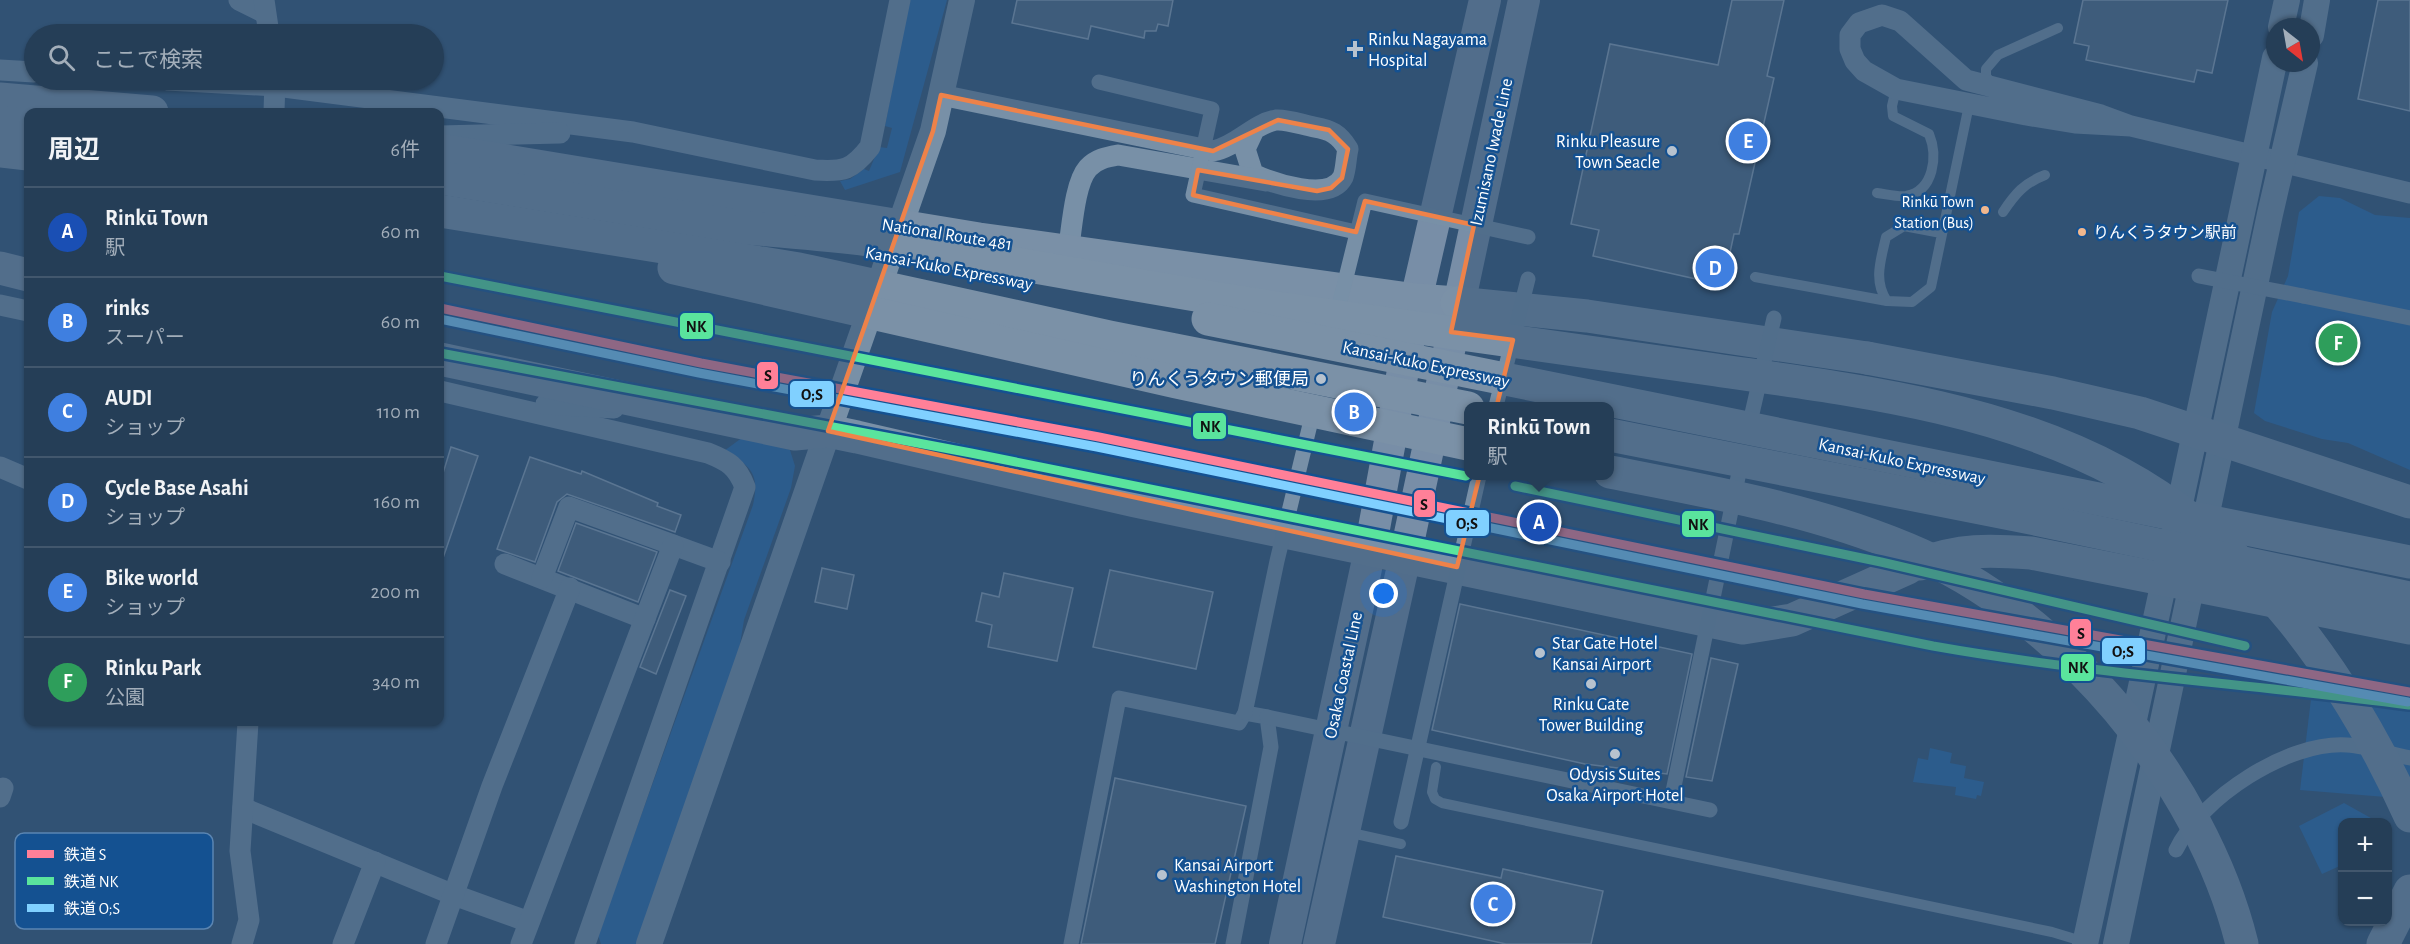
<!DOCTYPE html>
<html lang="ja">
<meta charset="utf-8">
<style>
:root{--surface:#253e57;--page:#314961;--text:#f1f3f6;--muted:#a3aeba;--line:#42576d;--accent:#b7c2ce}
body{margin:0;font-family:"Alegreya Sans","Noto Sans JP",sans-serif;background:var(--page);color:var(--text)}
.controls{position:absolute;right:18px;bottom:18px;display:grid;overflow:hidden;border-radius:12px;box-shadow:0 2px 4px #0004}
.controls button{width:54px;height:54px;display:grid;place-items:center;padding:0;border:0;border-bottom:2px solid var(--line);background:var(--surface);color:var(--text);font:30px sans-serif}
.compass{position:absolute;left:2266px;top:18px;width:54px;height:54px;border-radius:50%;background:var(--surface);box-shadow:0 2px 4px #0004;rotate:149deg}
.you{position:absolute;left:1384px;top:594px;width:21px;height:21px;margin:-15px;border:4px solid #fff;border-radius:50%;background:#1a73e8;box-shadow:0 0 0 9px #1a73e833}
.badge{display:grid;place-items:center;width:39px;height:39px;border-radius:50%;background:var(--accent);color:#fff;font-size:20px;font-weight:700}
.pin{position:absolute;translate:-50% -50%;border:3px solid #fff;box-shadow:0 2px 6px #0006}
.popup{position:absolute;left:1464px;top:402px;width:150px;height:78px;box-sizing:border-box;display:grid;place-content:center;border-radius:12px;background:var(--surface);filter:drop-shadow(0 2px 4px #0005);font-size:20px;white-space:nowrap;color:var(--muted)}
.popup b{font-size:22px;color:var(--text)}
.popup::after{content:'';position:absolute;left:50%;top:100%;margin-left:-12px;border:12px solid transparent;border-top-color:var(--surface)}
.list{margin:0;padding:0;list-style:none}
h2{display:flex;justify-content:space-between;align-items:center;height:78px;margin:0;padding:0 24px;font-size:26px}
h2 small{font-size:20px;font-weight:400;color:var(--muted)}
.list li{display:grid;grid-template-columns:39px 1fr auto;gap:18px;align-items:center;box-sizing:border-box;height:90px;padding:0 24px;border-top:2px solid var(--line)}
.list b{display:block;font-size:22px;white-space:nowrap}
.list p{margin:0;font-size:20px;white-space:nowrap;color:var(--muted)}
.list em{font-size:20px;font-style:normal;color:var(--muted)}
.icon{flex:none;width:33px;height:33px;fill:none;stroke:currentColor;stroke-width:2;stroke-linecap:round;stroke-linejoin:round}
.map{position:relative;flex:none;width:2410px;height:944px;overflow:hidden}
.search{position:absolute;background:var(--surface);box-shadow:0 2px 4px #0004;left:24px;top:24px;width:420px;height:66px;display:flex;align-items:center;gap:15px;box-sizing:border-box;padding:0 21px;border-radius:33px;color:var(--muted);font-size:22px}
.panel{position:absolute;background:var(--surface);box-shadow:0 2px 4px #0004;left:24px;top:108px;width:420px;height:618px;border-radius:12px}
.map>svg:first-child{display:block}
.green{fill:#2768a8}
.building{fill:#4e6984;stroke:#8da1b5;stroke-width:1.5}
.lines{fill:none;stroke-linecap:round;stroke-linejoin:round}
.service{stroke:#7890a7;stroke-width:10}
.pedestrian{stroke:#7890a7;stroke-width:15}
.minor{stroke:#7890a7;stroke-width:21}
.tertiary{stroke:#7890a7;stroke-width:26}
.primary{stroke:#788ea7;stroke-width:32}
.trunk{stroke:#7a90a7;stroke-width:33}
.motorway{stroke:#7b91a7;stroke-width:33}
.pedestrian-bridge{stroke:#7890a7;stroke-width:15}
.motorway-bridge{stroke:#7b91a7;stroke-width:33}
.rail-1-casing{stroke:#145191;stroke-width:14}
.rail-2-casing{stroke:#145191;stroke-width:14}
.rail-3-casing{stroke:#145191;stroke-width:14}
.rail-1{stroke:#ff8098;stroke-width:9}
.rail-2{stroke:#5ae49d;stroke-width:9}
.rail-3{stroke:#80d0ff;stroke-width:9}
.marked{fill:none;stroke:#ee8249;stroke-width:4.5;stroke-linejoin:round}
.poi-dot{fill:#b7c2ce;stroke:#145191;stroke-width:2}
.bus-dot{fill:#f1b78d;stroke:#145191;stroke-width:2}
.labels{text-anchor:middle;stroke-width:5;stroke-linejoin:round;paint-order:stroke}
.bus-label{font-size:16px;fill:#fff;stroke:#145191;text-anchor:end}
.poi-label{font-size:18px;fill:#fff;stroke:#145191;text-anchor:start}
.street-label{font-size:18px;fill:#fff;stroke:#145191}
.key{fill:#145191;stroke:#5a85b2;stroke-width:1.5}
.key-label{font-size:16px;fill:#fff}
.line-badge{stroke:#145191;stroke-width:2}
.pale-badge-label{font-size:16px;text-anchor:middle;font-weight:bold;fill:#111}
</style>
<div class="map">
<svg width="2410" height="944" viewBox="0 0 2410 944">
<rect width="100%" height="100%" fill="#315274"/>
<g class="green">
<path d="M909 0H947L900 172 845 190 840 181 850 179 864 169 869 171 879 147 887 148 892 128 885 126Z"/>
<path d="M2319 196 2340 198 2375 215 2410 218V470L2348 443 2322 439 2265 421 2254 413 2272 312 2288 276 2299 212Z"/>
<path d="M743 437 790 450 795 466 791 488 744 620 738 656 637 944H601L598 935 753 505C760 473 751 466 724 451Z"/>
<path d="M2311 699 2410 707V799L2300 790Z"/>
<path d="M1930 748 1952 753 1950 763 1966 766 1964 778 1984 782 1981 796 1977 795 1976 799 1955 795 1956 787 1913 782 1918 758 1928 760Z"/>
<path d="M2344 803 2378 822H2342V865L2322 874 2299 826Z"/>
</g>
<g class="building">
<path d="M1017 0H1173L1168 26 1158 24 1156 31H1145L1144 38 1091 26 1088 39 1012 23Z"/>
<path d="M1732 0H1784L1767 76 1774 78 1739 234H1734L1723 285 1593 256 1599 230 1571 224 1610 44 1718 65Z"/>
<path d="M2083 0H2228L2212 73 2197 70 2194 82 2086 60 2089 46 2074 43Z"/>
<path d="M2378 0H2410V111L2358 99Z"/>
<path d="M451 447 478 456 442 561H440V483Z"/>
<path d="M530 457 581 474 582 471 658 503 657 506 681 515 675 532 567 494 557 502 535 562 497 549Z"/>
<path d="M576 523 657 552 638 602 558 571Z"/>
<path d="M822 568 854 575 847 609 815 602Z"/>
<path d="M1110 570 1213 592 1196 669 1093 647Z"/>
<path d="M1004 573 1073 588 1057 661 988 647 992 625 976 621 982 593 999 597Z"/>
<path d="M670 590 686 596 656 674 640 667Z"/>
<path d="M1460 604 1692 654 1667 774 1585 764 1432 730Z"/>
<path d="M1711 658 1738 664 1712 781 1686 777Z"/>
<path d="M1115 778 1246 806 1215 944H1081Z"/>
<path d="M1396 856 1501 878 1503 869 1603 891 1591 944H1506L1383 917Z"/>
</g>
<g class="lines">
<g class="service">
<path d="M1992 85 1986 76V69L1998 55 2058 28"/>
<path d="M1877 193C1886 194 1897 197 1906 196 1934 191 1938 156 1929 134L1893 116 1892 106 1896 89"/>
<path d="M2003 212C2015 194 2024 183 2045 175"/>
<path d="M1941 233 1904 226 1886 237C1881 259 1873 281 1887 301L1912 302 1931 287 1969 105"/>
<path d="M1755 277 1887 301"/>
<path d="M1436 767 1432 792 1435 799 1442 803 2052 932 2085 942"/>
<path d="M1347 832 1401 844"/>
</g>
<g class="pedestrian">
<path d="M2303 296 2410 318"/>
<path d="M2176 850C2201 798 2288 741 2347 745 2367 746 2390 754 2410 758"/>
<path d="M1071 944 1119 698 1239 723 1245 713 1267 717 1271 747 1233 944"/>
</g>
<g class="minor">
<path d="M239 0 265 13"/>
<path d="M264 0 269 34"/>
<path d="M0 70 34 72"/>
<path d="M167 80 276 86 633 132 815 170C844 172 852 170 870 147L900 0"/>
<path d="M941 95 1213 151C1236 147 1253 124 1276 120 1287 119 1303 125 1314 127 1331 130 1339 134 1348 149 1346 157 1346 170 1343 177 1330 203 1272 183 1253 174L1245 149 1253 132"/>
<path d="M274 112 275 80"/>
<path d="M2131 126 2075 123 2026 115 1896 89 1864 71 1855 61 1850 49V35L1859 23 1882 15 1900 21 1966 80 2101 115 2131 126 2410 193"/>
<path d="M440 136 560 133"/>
<path d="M1068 252C1072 230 1074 184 1088 168 1096 159 1107 157 1118 155L1266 181"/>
<path d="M0 305 28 311"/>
<path d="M440 391 708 453C728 461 737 466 745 487L585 944"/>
<path d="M546 404 614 408"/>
<path d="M0 467 28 479"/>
<path d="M505 564 645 619"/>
<path d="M542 578 569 507 720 562"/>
<path d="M0 797 3 788"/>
<path d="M243 808 454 895 529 922"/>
<path d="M242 944 249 920 240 851 248 722"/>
<path d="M343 944 375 862"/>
<path d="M436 944 492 786 570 588"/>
<path d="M521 944 673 545"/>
</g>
<g class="tertiary">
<path d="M2281 27 2287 0"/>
<path d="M2311 35 2317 0"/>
<path d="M2175 527 2275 58"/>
<path d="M649 944 933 131 962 0"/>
<path d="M2085 944 2168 563"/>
<path d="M2116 944 2270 214 2305 63"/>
</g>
<g class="primary">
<path d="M1285 944 1370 550 1416 300 1485 0"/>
<path d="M1319 944 1405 557 1524 0"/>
</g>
<g class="trunk">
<path d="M0 99 152 112"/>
<path d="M440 150 979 239 1416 300 1457 303"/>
<path d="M0 268 28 275"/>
<path d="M440 359 795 434 828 431 857 437 1135 501 1405 557"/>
</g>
<g class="motorway">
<path d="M0 123 28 125"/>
<path d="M0 151 28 154"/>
<path d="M440 178 747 228"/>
<path d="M1457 303 1587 316 1867 358"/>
<path d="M1405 557 1743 628 1792 620 1908 568"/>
<path d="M2383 944 2410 891"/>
</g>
<g class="pedestrian-bridge">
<path d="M1099 82 1212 109 1193 195 1356 232"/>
<path d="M2199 276 2303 296"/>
<path d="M1336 318 1365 201 1528 237"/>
<path d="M1496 406 1528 279"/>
<path d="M1748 431 1774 318"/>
<path d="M1245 713 1277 561 1314 408"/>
<path d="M1267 717 1710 810"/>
<path d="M1671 801 1742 458"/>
<path d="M1401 822 1479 476"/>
</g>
<g class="motorway-bridge">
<path d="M440 211 799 269 1110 337 1468 408"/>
<path d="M747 228C790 232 834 235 877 241 1025 263 1171 294 1319 314 1451 332 1583 350 1716 370 1854 390 1996 406 2120 473 2255 546 2348 679 2410 816"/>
<path d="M674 268 1176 382 1468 444"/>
<path d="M1208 319 2410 562"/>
<path d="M1867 358 2053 393 2140 413 2410 502"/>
<path d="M1610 435 2021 516 2410 598"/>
<path d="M1610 472C1710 492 1812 509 1907 549 2062 613 2202 781 2242 944"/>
<path d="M1920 564C1960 549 1989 550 2031 553L2410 628"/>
</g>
<defs>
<path id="rail-1" d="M440 308 701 363 1099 437 1864 594 2410 692"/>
<g id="rail-2">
<path d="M440 276 1466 476"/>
<path d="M440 353 971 453 1933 646C2091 674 2250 684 2409 705"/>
<path d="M1515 486 1881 562 2245 646"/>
</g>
<path id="rail-3" d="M440 319 699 373 1097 447 1862 604 2408 702"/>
</defs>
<use href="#rail-1" class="rail-1-casing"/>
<use href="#rail-2" class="rail-2-casing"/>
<use href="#rail-3" class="rail-3-casing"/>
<use href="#rail-1" class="rail-1"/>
<use href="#rail-2" class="rail-2"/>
<use href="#rail-3" class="rail-3"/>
</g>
<path d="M0 0H2410V944H0ZM941 95 1213 151 1278 120 1329 130 1348 149 1342 178 1331 188 1317 191 1198 170 1193 195 1356 232 1365 201 1474 225 1451 332 1513 340 1457 567 828 431 933 131Z" fill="#315274" fill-opacity=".55" fill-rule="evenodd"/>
<path class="marked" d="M941 95 1213 151 1278 120 1329 130 1348 149 1342 178 1331 188 1317 191 1198 170 1193 195 1356 232 1365 201 1474 225 1451 332 1513 340 1457 567 828 431 933 131Z"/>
<g class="poi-dot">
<path d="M1352 40h6v6h6v6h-6v6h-6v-6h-6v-6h6z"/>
<circle cx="1672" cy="151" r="6"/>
<circle cx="1321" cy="379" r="6"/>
<circle cx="1540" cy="653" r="6"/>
<circle cx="1591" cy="684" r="6"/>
<circle cx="1615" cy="754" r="6"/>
<circle cx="1162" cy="875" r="6"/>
</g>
<g class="bus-dot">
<circle cx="1985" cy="210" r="5"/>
<circle cx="2082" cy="232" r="5"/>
</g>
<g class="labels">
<g class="bus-label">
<text x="1974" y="207">Rinkū Town<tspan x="1974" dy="21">Station (Bus)</tspan></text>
<text x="2093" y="238" text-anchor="start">りんくうタウン駅前</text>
</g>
<g class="poi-label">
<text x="1368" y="45">Rinku Nagayama<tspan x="1368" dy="21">Hospital</tspan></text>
<text x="1660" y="147" text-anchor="end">Rinku Pleasure<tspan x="1660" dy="21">Town Seacle</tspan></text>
<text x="1309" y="385" text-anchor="end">りんくうタウン郵便局</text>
<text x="1552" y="649">Star Gate Hotel<tspan x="1552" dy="21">Kansai Airport</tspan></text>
<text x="1591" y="710" text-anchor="middle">Rinku Gate<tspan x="1591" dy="21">Tower Building</tspan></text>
<text x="1615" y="780" text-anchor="middle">Odysis Suites<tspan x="1615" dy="21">Osaka Airport Hotel</tspan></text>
<text x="1174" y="871">Kansai Airport<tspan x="1174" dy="21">Washington Hotel</tspan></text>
</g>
<g class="street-label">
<text transform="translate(1491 152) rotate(-78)" y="6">Izumisano Iwade Line</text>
<text transform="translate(947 234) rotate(9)" y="6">National Route 481</text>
<text transform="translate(949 268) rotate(11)" y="6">Kansai-Kuko Expressway</text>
<text transform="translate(1426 364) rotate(12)" y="6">Kansai-Kuko Expressway</text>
<text transform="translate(1902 461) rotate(12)" y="6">Kansai-Kuko Expressway</text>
<text transform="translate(1343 675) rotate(-78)" y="6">Osaka Coastal Line</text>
</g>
</g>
<rect x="15" y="833" width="198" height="96" rx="9" class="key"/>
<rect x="27" y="850" width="27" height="8" fill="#ff8098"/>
<rect x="27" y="877" width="27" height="8" fill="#5ae49d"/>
<rect x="27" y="904" width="27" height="8" fill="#80d0ff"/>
<g class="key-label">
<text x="64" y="860">鉄道 S</text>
<text x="64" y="887">鉄道 NK</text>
<text x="64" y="914">鉄道 O;S</text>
</g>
<g class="line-badge">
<rect x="679" y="312" width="35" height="28" rx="6" fill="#5ae49d"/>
<rect x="756" y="361" width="23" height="29" rx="6" fill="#ff8098"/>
<rect x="789" y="380" width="46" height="28" rx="6" fill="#80d0ff"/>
<rect x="1192" y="412" width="35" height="28" rx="6" fill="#5ae49d"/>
<rect x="1413" y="489" width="23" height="29" rx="6" fill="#ff8098"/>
<rect x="1445" y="509" width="45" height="28" rx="6" fill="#80d0ff"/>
<rect x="1681" y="510" width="34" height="28" rx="6" fill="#5ae49d"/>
<rect x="2069" y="618" width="23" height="29" rx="6" fill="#ff8098"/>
<rect x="2101" y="637" width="45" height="28" rx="6" fill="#80d0ff"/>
<rect x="2060" y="653" width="35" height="29" rx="6" fill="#5ae49d"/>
</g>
<g class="pale-badge-label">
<text x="696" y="332">NK</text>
<text x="768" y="381">S</text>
<text x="812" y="400">O;S</text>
<text x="1210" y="432">NK</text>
<text x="1424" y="510">S</text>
<text x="1467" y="529">O;S</text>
<text x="1698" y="530">NK</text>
<text x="2081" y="639">S</text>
<text x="2123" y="657">O;S</text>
<text x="2078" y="673">NK</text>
</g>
</svg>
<div class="controls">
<button>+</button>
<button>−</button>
</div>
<svg class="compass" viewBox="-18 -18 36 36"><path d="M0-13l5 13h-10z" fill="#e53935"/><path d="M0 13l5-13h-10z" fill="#a3aeba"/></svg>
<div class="you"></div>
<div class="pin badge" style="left:1539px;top:522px;background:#1a4fb4">A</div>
<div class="popup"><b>Rinkū Town</b>駅</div>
<div class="pin badge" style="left:1354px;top:412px;background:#3f7fe0">B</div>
<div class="pin badge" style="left:1493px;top:904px;background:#3f7fe0">C</div>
<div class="pin badge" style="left:1715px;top:268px;background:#3f7fe0">D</div>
<div class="pin badge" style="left:1748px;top:141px;background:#3f7fe0">E</div>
<div class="pin badge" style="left:2338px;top:343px;background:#2e9e5b">F</div>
<div class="search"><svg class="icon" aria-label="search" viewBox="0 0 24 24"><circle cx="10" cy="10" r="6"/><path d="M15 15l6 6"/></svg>ここで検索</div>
<section class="panel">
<h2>周辺<small>6件</small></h2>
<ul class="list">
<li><span class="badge" style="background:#1a4fb4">A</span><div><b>Rinkū Town</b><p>駅</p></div><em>60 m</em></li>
<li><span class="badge" style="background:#3f7fe0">B</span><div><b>rinks</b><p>スーパー</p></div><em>60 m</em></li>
<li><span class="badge" style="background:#3f7fe0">C</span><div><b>AUDI</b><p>ショップ</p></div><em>110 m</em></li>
<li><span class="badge" style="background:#3f7fe0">D</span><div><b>Cycle Base Asahi</b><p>ショップ</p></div><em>160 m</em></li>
<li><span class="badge" style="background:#3f7fe0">E</span><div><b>Bike world</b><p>ショップ</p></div><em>200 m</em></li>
<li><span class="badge" style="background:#2e9e5b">F</span><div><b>Rinku Park</b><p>公園</p></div><em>340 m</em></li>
</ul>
</section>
</div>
